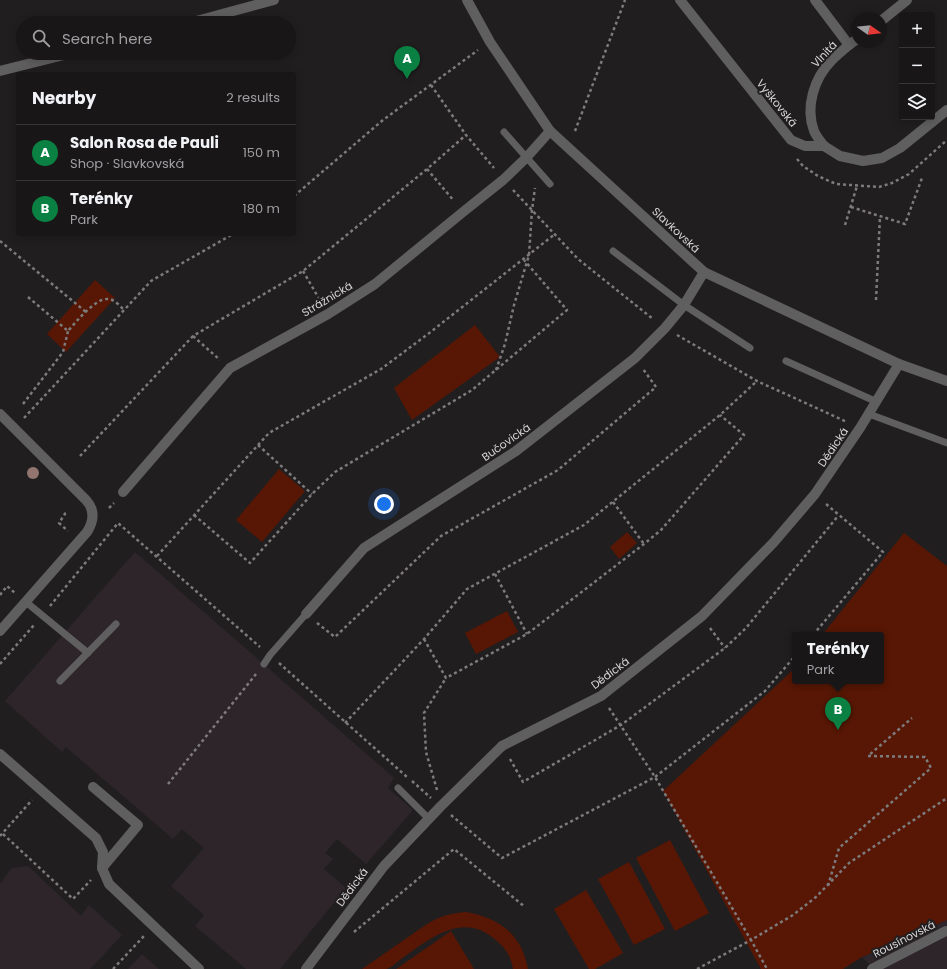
<!DOCTYPE html>
<meta charset="utf-8">
<style>
:root{--surface:#191618;--page:#262325;--text:#f1f3f6;--muted:#9f9fa2;--line:#373537;--accent:#0b8043}
body{margin:0;font-family:Poppins,sans-serif;background:var(--page);color:var(--text)}
.controls{position:absolute;right:12px;top:12px;display:grid;overflow:hidden;border-radius:4px;box-shadow:0 2px 10px #0003}
.controls button{width:36px;height:36px;display:grid;place-items:center;padding:0;border:0;border-bottom:1px solid var(--line);background:var(--surface);color:var(--text);font:20px sans-serif}
.compass{position:absolute;left:851px;top:12px;width:36px;height:36px;border-radius:50%;background:var(--surface);box-shadow:0 2px 10px #0003;rotate:105deg}
.you{position:absolute;left:384px;top:504px;width:14px;height:14px;margin:-10px;border:3px solid #fff;border-radius:50%;background:#1a73e8;box-shadow:0 0 0 6px #1a73e833}
.badge{display:grid;place-items:center;width:26px;height:26px;border-radius:50%;background:var(--accent);color:#fff;font-size:13px;font-weight:700}
.pin{position:absolute;translate:-50% -33px;filter:drop-shadow(0 1px 2px #0008)}
.pin::after{content:'';position:absolute;top:21px;width:14px;height:12px;background:inherit;clip-path:polygon(0 0,100% 0,50% 100%)}
.popup{position:absolute;left:792px;top:632px;width:92px;height:52px;box-sizing:border-box;display:grid;place-content:center;border-radius:4px;background:var(--surface);filter:drop-shadow(0 1px 3px #0005);font-size:13px;white-space:nowrap;color:var(--muted)}
.popup b{font-size:15px;color:var(--text)}
.popup::after{content:'';position:absolute;left:50%;top:100%;margin-left:-8px;border:8px solid transparent;border-top-color:var(--surface)}
.list{margin:0;padding:0;list-style:none}
h2{display:flex;justify-content:space-between;align-items:center;height:52px;margin:0;padding:0 16px;font-size:17px}
h2 small{font-size:13px;font-weight:400;color:var(--muted)}
.list li{display:grid;grid-template-columns:26px 1fr auto;gap:12px;align-items:center;box-sizing:border-box;height:56px;padding:0 16px;border-top:1px solid var(--line)}
.list b{display:block;font-size:15px;white-space:nowrap}
.list p{margin:0;font-size:13px;white-space:nowrap;color:var(--muted)}
.list em{font-size:13px;font-style:normal;color:var(--muted)}
.icon{flex:none;width:22px;height:22px;fill:none;stroke:currentColor;stroke-width:2;stroke-linecap:round;stroke-linejoin:round}
.map{position:relative;flex:none;width:947px;height:969px;overflow:hidden}
.search{position:absolute;background:var(--surface);box-shadow:0 2px 10px #0003;left:16px;top:16px;width:280px;height:44px;display:flex;align-items:center;gap:10px;box-sizing:border-box;padding:0 14px;border-radius:22px;color:var(--muted);font-size:15px}
.panel{position:absolute;background:var(--surface);box-shadow:0 2px 10px #0003;left:16px;top:72px;width:280px;height:164px;border-radius:4px}
.map>svg:first-child{display:block}
.built{fill:#2d252a}
.green{fill:#571704}
.lines{fill:none;stroke-linecap:round;stroke-linejoin:round}
.path{stroke:#7e7b7d;stroke-width:2.5;stroke-dasharray:3 3;stroke-linecap:butt}
.service{stroke:#605f60;stroke-width:7}
.pedestrian{stroke:#605f60;stroke-width:10}
.minor{stroke:#605f60;stroke-width:10}
.tree{fill:#93756f}
.labels{text-anchor:middle;stroke-width:4;stroke-linejoin:round;paint-order:stroke}
.street-label{font-size:11px;fill:#d9d7d8;stroke:#211e20}
</style>
<div class="map">
<svg width="947" height="969" viewBox="0 0 947 969">
<rect width="100%" height="100%" fill="#211e20"/>
<g class="built">
<path d="M135 552 394 778 388 788 413 810 366 864 337 839 325 853 333 859 324 869 346 888 280 969H246L195 926 204 915 171 886 204 848 182 829 173 839 66 747 62 752 5 701Z"/>
<path d="M28 866 81 916 89 905 122 935 90 969H0V884L12 868Z"/>
<path d="M947 920V969H874L862 957Z"/>
<path d="M142 954 159 969H128Z"/>
</g>
<g class="green">
<path d="M95 280 115 298 66 352 47 334Z"/>
<path d="M475 325 500 357 412 420 394 388Z"/>
<path d="M279 469 305 491 262 542 236 520Z"/>
<path d="M627 532 637 543 619 559 610 547Z"/>
<path d="M904 533 947 566V920L862 957 843 969H761L663 791 795 668V681H881V635H822Z"/>
<path d="M507 611 518 632 476 654 465 633Z"/>
<path d="M670 840 709 913 675 931 636 858Z"/>
<path d="M629 862 665 929 634 945 598 879Z"/>
<path d="M586 890 623 953 595 969H589L554 909Z"/>
<path d="M466 912C499 918 522 934 528 969H513C511 955 503 945 492 937 460 912 427 941 401 959 397 962 391 968 386 969 379 969 369 969 362 969L427 924C440 916 451 913 466 912Z"/>
<path d="M451 931 474 969H396Z"/>
</g>
<g class="lines">
<g class="path">
<path d="M431 85 466 135 494 168"/>
<path d="M575 131 625 0"/>
<path d="M797 159 803 166 818 176 836 184 879 187 892 183 909 174 947 140"/>
<path d="M427 169 454 201"/>
<path d="M513 190 578 259 653 319"/>
<path d="M294 196 383 120 478 50"/>
<path d="M851 207 905 224 922 178"/>
<path d="M845 225 857 186"/>
<path d="M0 241 86 312"/>
<path d="M303 271 321 302"/>
<path d="M28 297 68 331C76 322 96 297 109 299 115 300 120 306 124 310"/>
<path d="M876 300 880 216"/>
<path d="M677 335 757 381 847 422"/>
<path d="M193 336 220 360"/>
<path d="M496 370 505 344 514 305 529 255 532 210 535 188"/>
<path d="M23 404 63 352 68 331"/>
<path d="M24 418 151 281 233 234"/>
<path d="M258 445 312 494"/>
<path d="M80 456 193 336 303 271 427 169 466 135"/>
<path d="M613 502 644 544"/>
<path d="M109 508 114 503"/>
<path d="M64 513 65 514 59 523 68 531"/>
<path d="M194 515 250 563 312 494 335 472 472 390 567 310 524 260"/>
<path d="M157 556 269 433 381 369 428 334 555 234"/>
<path d="M495 574 527 634"/>
<path d="M0 595 7 586 15 593"/>
<path d="M50 606 118 523 260 647"/>
<path d="M317 623 335 637 441 536 558 470 656 387 643 369"/>
<path d="M710 628 725 648"/>
<path d="M813 635 883 552 826 504"/>
<path d="M424 639 446 678 527 634 644 544 661 530 744 435 720 415"/>
<path d="M279 663 407 777"/>
<path d="M0 664 34 625"/>
<path d="M609 708 655 777 751 940 793 915 816 897 849 863 947 798"/>
<path d="M345 723 424 639 467 589 584 525 720 415 757 381"/>
<path d="M510 759 523 782 621 725 725 648 746 628 838 516"/>
<path d="M412 781 431 798"/>
<path d="M168 784 256 674"/>
<path d="M437 790 426 752 424 713 446 678"/>
<path d="M451 815 502 858 655 777 765 691 795 656"/>
<path d="M3 834 73 899 91 880"/>
<path d="M0 836 32 800"/>
<path d="M828 886 839 848 931 768 925 757 868 756 912 718"/>
<path d="M354 932 454 849 525 907"/>
<path d="M113 969 144 936"/>
<path d="M697 969 751 940 767 969"/>
</g>
<g class="service">
<path d="M504 132 550 184"/>
<path d="M613 251 684 305 750 348"/>
<path d="M786 361 877 402"/>
<path d="M869 414 947 443"/>
<path d="M26 602 88 653"/>
<path d="M264 664 270 655 306 614"/>
<path d="M60 681 116 624"/>
<path d="M398 788 429 819"/>
</g>
<g class="pedestrian">
<path d="M0 754 96 838 103 852 102 868 109 884 199 969"/>
<path d="M93 787 138 825 102 868"/>
<path d="M306 969 384 866 441 806 502 746"/>
</g>
<g class="minor">
<path d="M467 0 490 42 550 131 704 272 899 364 947 381"/>
<path d="M680 0 791 140 805 146H824L840 156 863 161 882 158 900 148 947 110"/>
<path d="M815 0 849 45 857 39"/>
<path d="M881 21 907 0"/>
<path d="M189 23 274 0"/>
<path d="M0 71 72 53"/>
<path d="M824 146C821 142 816 136 814 131 805 107 814 78 832 60 837 55 843 50 849 45"/>
<path d="M0 414 86 500C95 510 94 521 87 532L0 631"/>
<path d="M123 492 230 368 328 314 375 284 463 212 503 180 526 158 550 131"/>
<path d="M306 614 364 548 516 451 635 358 665 328 684 305 704 272"/>
<path d="M502 746 601 696 702 616 774 542 815 494 860 428 899 364"/>
<path d="M872 969 946 931"/>
</g>
</g>
<circle class="tree" cx="33" cy="473" r="6"/>
<g class="labels">
<g class="street-label">
<text transform="translate(824 54) rotate(-47)" y="4">Vlnitá</text>
<text transform="translate(777 103) rotate(51)" y="4">Vyškovská</text>
<text transform="translate(676 230) rotate(43)" y="4">Slavkovská</text>
<text transform="translate(327 299) rotate(-31)" y="4">Strážnická</text>
<text transform="translate(506 442) rotate(-35)" y="4">Bučovická</text>
<text transform="translate(833 447) rotate(-56)" y="4">Dědická</text>
<text transform="translate(610 673) rotate(-37)" y="4">Dědická</text>
<text transform="translate(352 887) rotate(-53)" y="4">Dědická</text>
<text transform="translate(904 939) rotate(-27)" y="4">Rousínovská</text>
</g>
</g>
</svg>
<div class="controls">
<button>+</button>
<button>−</button>
<button><svg class="icon" aria-label="layers" viewBox="0 0 24 24"><path d="M12 4l9 5-9 5-9-5zM3 14l9 5 9-5"/></svg></button>
</div>
<svg class="compass" viewBox="-18 -18 36 36"><path d="M0-13l5 13h-10z" fill="#e53935"/><path d="M0 13l5-13h-10z" fill="#9f9fa2"/></svg>
<div class="you"></div>
<div class="pin badge" style="left:407px;top:79px">A</div>
<div class="pin badge" style="left:838px;top:730px">B</div>
<div class="popup"><b>Terénky</b>Park</div>
<div class="search"><svg class="icon" aria-label="search" viewBox="0 0 24 24"><circle cx="10" cy="10" r="6"/><path d="M15 15l6 6"/></svg>Search here</div>
<section class="panel">
<h2>Nearby<small>2 results</small></h2>
<ul class="list">
<li><span class="badge">A</span><div><b>Salon Rosa de Pauli</b><p>Shop · Slavkovská</p></div><em>150 m</em></li>
<li><span class="badge">B</span><div><b>Terénky</b><p>Park</p></div><em>180 m</em></li>
</ul>
</section>
</div>
